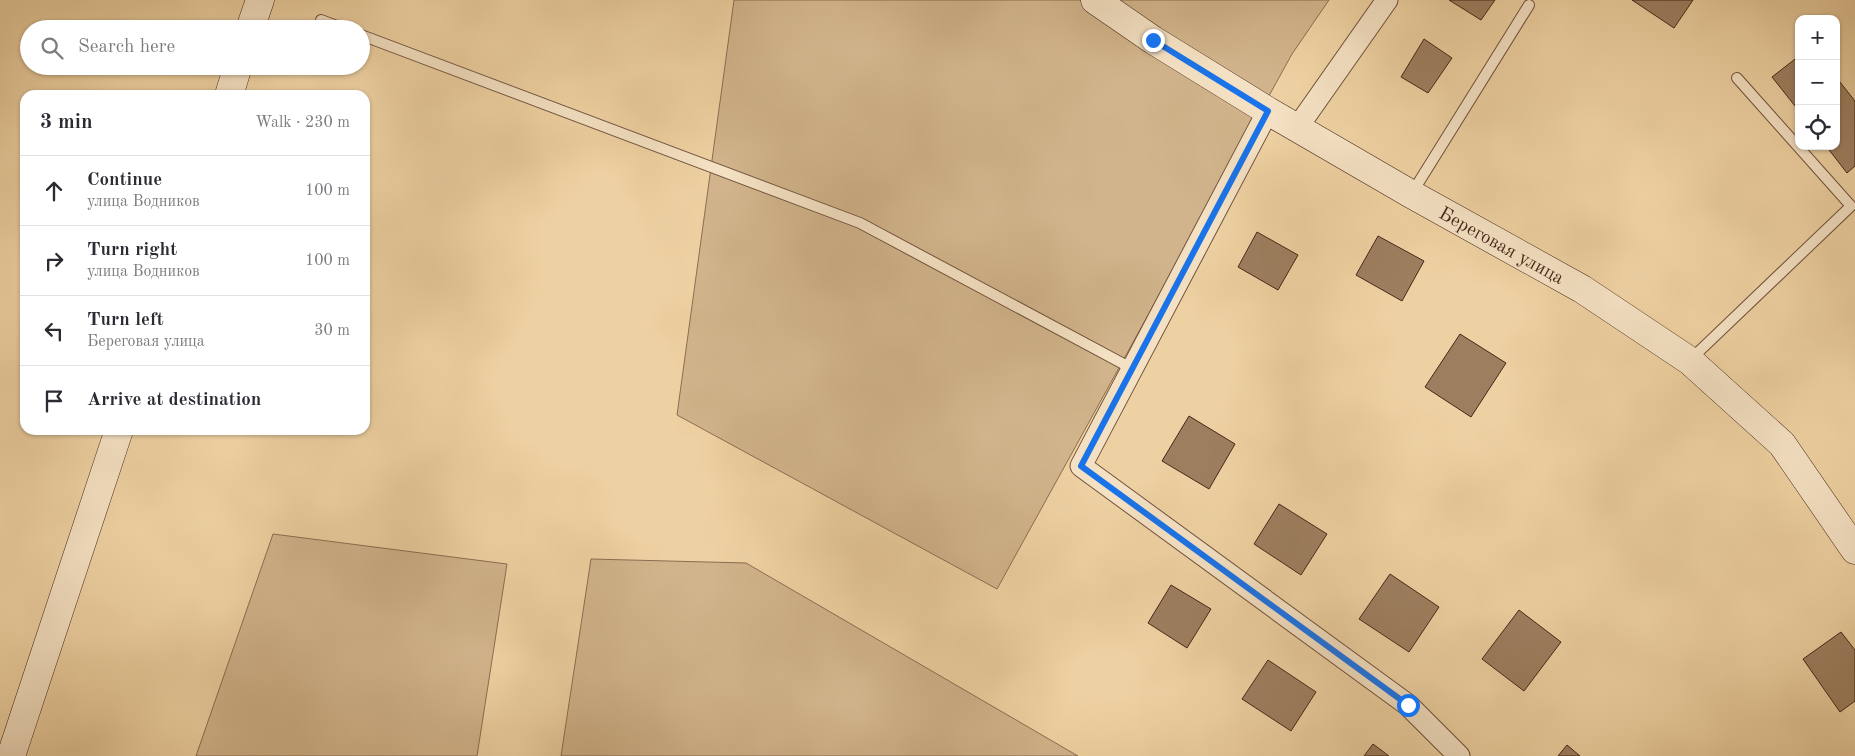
<!DOCTYPE html>
<meta charset="utf-8">
<style>
:root{--surface:#fff;--page:#f7f7f7;--text:#2b2b33;--muted:#7c7c81;--line:#e1e1e2}
body{margin:0;font-family:"Old Standard TT",serif;background:var(--page);color:var(--text)}
.controls{position:absolute;right:15px;top:15px;display:grid;overflow:hidden;border-radius:10px;box-shadow:0 1px 4px #0004}
.controls button{width:45px;height:45px;display:grid;place-items:center;padding:0;border:0;border-bottom:1px solid var(--line);background:var(--surface);color:var(--text);font:25px sans-serif}
.stop{position:absolute;width:15px;height:15px;margin:-11px;border:4px solid #1a73e8;border-radius:50%;background:#fff}
.stop.end{background:#1a73e8;border-color:#fff;box-shadow:0 1px 5px #0008}
.list{margin:0;padding:0;list-style:none}
h2{display:flex;justify-content:space-between;align-items:center;height:65px;margin:0;padding:0 20px;font-size:21px}
h2 small{font-size:16px;font-weight:400;color:var(--muted)}
.list li{display:grid;grid-template-columns:32px 1fr auto;gap:15px;align-items:center;box-sizing:border-box;height:70px;padding:0 20px;border-top:1px solid var(--line)}
.list b{display:block;font-size:19px;white-space:nowrap}
.list p{margin:0;font-size:16px;white-space:nowrap;color:var(--muted)}
.list em{font-size:16px;font-style:normal;color:var(--muted)}
.icon{flex:none;width:28px;height:28px;fill:none;stroke:currentColor;stroke-width:2;stroke-linecap:round;stroke-linejoin:round}
.map{position:relative;flex:none;width:1855px;height:756px;overflow:hidden}
.search{position:absolute;background:var(--surface);box-shadow:0 1px 4px #0004;left:20px;top:20px;width:350px;height:55px;display:flex;align-items:center;gap:12px;box-sizing:border-box;padding:0 18px;border-radius:28px;color:var(--muted);font-size:19px}
.panel{position:absolute;background:var(--surface);box-shadow:0 1px 4px #0004;left:20px;top:90px;width:350px;height:345px;border-radius:15px}
.map>svg:first-child{display:block}
.green{fill:#d1b48b;stroke:#8c6d52}
.building{fill:#9d7f60;stroke:#462619}
.lines{fill:none;stroke-linecap:round;stroke-linejoin:round}
.lane-casing{stroke:#70513b;stroke-width:12}
.street-casing{stroke:#70513b;stroke-width:23}
.secondary-casing{stroke:#462619;stroke-width:29}
.lane{stroke:#f4e1c3;stroke-width:10}
.street{stroke:#f4e1c3;stroke-width:21}
.secondary{stroke:#f4e1c3;stroke-width:28}
.route{stroke:#1a73e8;stroke-width:6}
.labels{text-anchor:middle;stroke-width:5;stroke-linejoin:round;paint-order:stroke}
.street-label{font-size:19px;fill:#462619;stroke:#f4e1c3}
</style>
<div class="map">
<svg width="1855" height="756" viewBox="0 0 1855 756">
<rect width="100%" height="100%" fill="#eed1a2"/>
<filter id="stains"><feTurbulence type="fractalNoise" baseFrequency=".004" numOctaves="4"/><feColorMatrix values="0 0 0 0 .2 0 0 0 0 .09 0 0 0 0 .02 0 0 0 .5 -.17"/></filter>
<radialGradient id="worn" r=".72"><stop offset=".6" stop-color="#630" stop-opacity="0"/><stop offset="1" stop-color="#630" stop-opacity=".3"/></radialGradient>
<g class="green">
<path d="M734 0H1329L1292 54 997 589 677 415Z"/>
<path d="M273 534 507 564 477 756H196Z"/>
<path d="M591 559 746 563 1078 756H561Z"/>
</g>
<g class="building">
<path d="M1449 0H1495L1481 20Z"/>
<path d="M1632 0H1693L1674 28Z"/>
<path d="M1424 39 1452 58 1428 93 1401 77Z"/>
<path d="M1799 56V111L1772 77Z"/>
<path d="M1836 77 1855 101V166L1847 173 1826 146H1836Z"/>
<path d="M1257 232 1298 255 1278 290 1238 267Z"/>
<path d="M1378 236 1424 261 1402 301 1356 275Z"/>
<path d="M1460 334 1506 363 1471 417 1425 387Z"/>
<path d="M1189 416 1235 444 1209 489 1162 461Z"/>
<path d="M1279 504 1327 534 1301 575 1254 544Z"/>
<path d="M1390 574 1439 607 1409 652 1359 619Z"/>
<path d="M1171 585 1211 609 1187 648 1148 623Z"/>
<path d="M1519 610 1561 642 1524 691 1482 659Z"/>
<path d="M1841 632 1855 650V701L1840 712 1803 659Z"/>
<path d="M1268 660 1316 692 1291 731 1242 699Z"/>
<path d="M1373 744 1389 756H1364Z"/>
<path d="M1567 745 1580 756H1558Z"/>
</g>
<g class="lines">
<defs>
<g id="lane">
<path d="M321 20 345 29"/>
<path d="M361 35 860 223 1133 369"/>
<path d="M1412 193 1529 5"/>
<path d="M1690 360 1851 206 1737 78"/>
</g>
<g id="street">
<path d="M1268 111 1081 466 1408 705 1459 756"/>
<path d="M1297 128 1387 0"/>
</g>
<g id="secondary">
<path id="s1" d="M1095 0 1153 40 1268 111 1411 194 1582 289 1690 361 1782 444 1855 550"/>
<path d="M250 29 260 0"/>
<path d="M229 95 238 66"/>
<path d="M11 756 119 430"/>
</g>
</defs>
<use href="#lane" class="lane-casing"/>
<use href="#street" class="street-casing"/>
<use href="#secondary" class="secondary-casing"/>
<use href="#lane" class="lane"/>
<use href="#street" class="street"/>
<use href="#secondary" class="secondary"/>
</g>
<g class="lines">
<path class="route" d="M1153 40 1268 111 1081 466 1408 705"/>
</g>
<g class="labels">
<g class="street-label">
<text dy="7" stroke="none"><textPath href="#s1" startOffset="475">Береговая улица</textPath></text>
</g>
</g>
<rect width="100%" height="100%" filter="url(#stains)"/>
<rect width="100%" height="100%" fill="url(#worn)"/>
</svg>
<div class="controls">
<button>+</button>
<button>−</button>
<button><svg class="icon" aria-label="locate" viewBox="0 0 24 24"><circle cx="12" cy="12" r="6"/><path d="M12 2v4M12 18v4M2 12h4M18 12h4"/></svg></button>
</div>
<div class="stop" style="left:1408px;top:705px"></div>
<div class="stop end" style="left:1153px;top:40px"></div>
<div class="search"><svg class="icon" aria-label="search" viewBox="0 0 24 24"><circle cx="10" cy="10" r="6"/><path d="M15 15l6 6"/></svg>Search here</div>
<section class="panel">
<h2>3 min<small>Walk · 230 m</small></h2>
<ul class="list">
<li><svg class="icon" aria-label="ahead" viewBox="0 0 24 24"><path d="M12 20V5M6 11l6-6 6 6"/></svg><div><b>Continue</b><p>улица Водников</p></div><em>100 m</em></li>
<li><svg class="icon" aria-label="right" viewBox="0 0 24 24"><path d="M7 20v-9h11M14 6l5 5-5 5"/></svg><div><b>Turn right</b><p>улица Водников</p></div><em>100 m</em></li>
<li><svg class="icon" aria-label="left" viewBox="0 0 24 24"><path d="M17 20v-9H6M10 6l-5 5 5 5"/></svg><div><b>Turn left</b><p>Береговая улица</p></div><em>30 m</em></li>
<li><svg class="icon" aria-label="arrive" viewBox="0 0 24 24"><path d="M6 21V4h12l-3 4 3 4H6"/></svg><div><b>Arrive at destination</b></div></li>
</ul>
</section>
</div>
